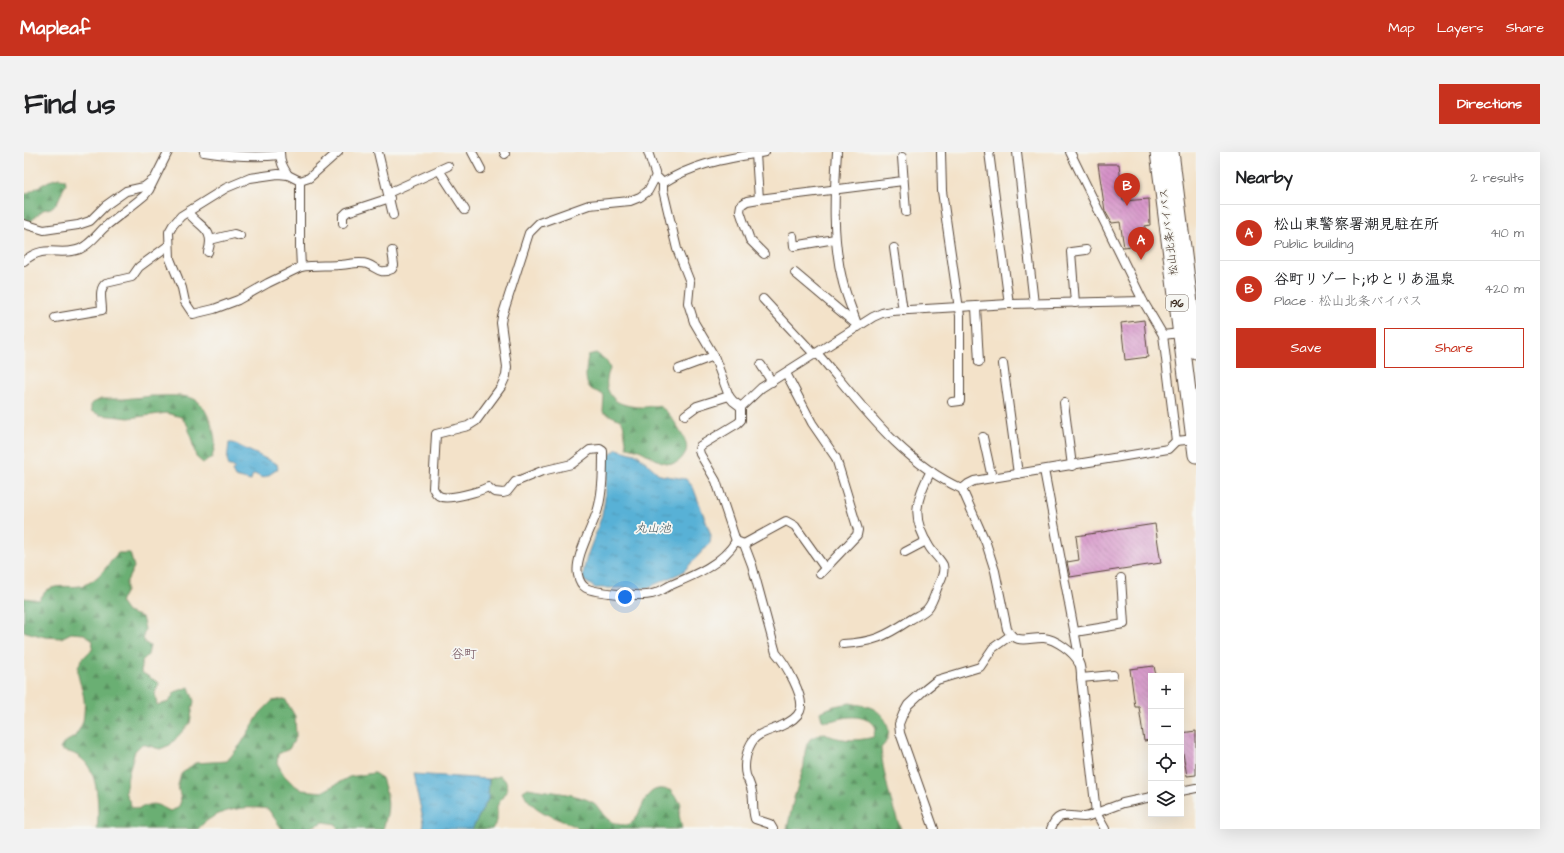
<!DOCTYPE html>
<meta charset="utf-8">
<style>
:root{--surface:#fff;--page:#f2f2f2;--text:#202124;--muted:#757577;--line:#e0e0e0;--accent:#c8321e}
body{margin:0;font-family:"Architects Daughter","Klee One",sans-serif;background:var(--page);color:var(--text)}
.controls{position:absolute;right:12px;bottom:12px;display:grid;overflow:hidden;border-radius:0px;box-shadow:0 4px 16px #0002}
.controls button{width:36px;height:36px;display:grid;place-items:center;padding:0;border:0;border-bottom:1px solid var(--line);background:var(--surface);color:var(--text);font:20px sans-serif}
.you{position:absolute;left:601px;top:445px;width:14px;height:14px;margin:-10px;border:3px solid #fff;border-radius:50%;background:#1a73e8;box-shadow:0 0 0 6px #1a73e833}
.badge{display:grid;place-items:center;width:26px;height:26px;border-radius:50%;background:var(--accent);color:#fff;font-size:13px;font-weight:700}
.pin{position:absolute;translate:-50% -33px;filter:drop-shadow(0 1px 2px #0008)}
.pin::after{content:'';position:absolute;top:21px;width:14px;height:12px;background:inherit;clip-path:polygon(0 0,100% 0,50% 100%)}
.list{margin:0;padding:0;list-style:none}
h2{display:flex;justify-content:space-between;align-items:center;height:52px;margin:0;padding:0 16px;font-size:17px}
h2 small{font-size:13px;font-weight:400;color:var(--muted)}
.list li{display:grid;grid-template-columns:26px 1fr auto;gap:12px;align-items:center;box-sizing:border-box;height:56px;padding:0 16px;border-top:1px solid var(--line)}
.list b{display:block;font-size:15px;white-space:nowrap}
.list p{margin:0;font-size:13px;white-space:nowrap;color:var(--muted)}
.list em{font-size:13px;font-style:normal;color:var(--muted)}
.actions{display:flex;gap:8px;padding:12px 16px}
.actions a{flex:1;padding:9px 0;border:1px solid var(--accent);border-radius:0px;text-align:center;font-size:14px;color:var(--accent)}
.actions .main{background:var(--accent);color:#fff}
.icon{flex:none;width:22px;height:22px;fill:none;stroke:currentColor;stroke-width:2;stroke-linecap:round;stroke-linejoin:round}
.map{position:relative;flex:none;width:1172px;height:677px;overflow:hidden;border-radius:0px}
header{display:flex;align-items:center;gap:24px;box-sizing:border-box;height:56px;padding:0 20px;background:var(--accent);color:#fff}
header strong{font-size:19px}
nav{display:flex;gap:22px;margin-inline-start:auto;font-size:14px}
.intro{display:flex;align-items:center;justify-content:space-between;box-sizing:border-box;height:96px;padding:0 24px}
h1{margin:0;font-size:28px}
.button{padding:10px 18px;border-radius:0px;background:var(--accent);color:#fff;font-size:14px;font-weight:700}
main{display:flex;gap:24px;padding:0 24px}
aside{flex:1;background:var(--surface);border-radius:0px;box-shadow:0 4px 16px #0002}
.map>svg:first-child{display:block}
.forest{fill:url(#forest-firs);stroke:#536c48}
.water{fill:url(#water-ripples);stroke:#4a6e7a}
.building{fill:url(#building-back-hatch)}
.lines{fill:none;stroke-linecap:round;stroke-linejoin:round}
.street-casing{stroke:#574638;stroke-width:10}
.highway-casing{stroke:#574638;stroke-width:17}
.street{stroke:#fff;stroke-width:8}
.highway{stroke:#fff;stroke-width:15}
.labels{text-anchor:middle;stroke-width:3.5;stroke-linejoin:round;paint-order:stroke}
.shield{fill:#f6f6f2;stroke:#73675e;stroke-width:1}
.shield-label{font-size:10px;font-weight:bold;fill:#3b2a1e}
.street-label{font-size:11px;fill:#3b2a1e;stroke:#f6f6f2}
.water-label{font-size:12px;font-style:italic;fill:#46595e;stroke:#f6f6f2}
.quarter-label{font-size:13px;fill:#714e59;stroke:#f6f6f2}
</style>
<header>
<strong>Mapleaf</strong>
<nav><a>Map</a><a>Layers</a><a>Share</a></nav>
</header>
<div class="intro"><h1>Find us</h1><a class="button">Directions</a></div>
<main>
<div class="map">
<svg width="1172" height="677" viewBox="0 0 1172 677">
<defs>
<pattern id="forest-firs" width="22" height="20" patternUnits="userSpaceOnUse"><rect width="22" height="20" fill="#6baf73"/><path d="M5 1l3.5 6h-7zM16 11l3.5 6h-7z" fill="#598f5e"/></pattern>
<pattern id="water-ripples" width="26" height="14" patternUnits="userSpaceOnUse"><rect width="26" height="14" fill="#59b1d6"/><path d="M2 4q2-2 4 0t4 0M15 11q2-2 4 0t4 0" fill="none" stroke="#4b90ad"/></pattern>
<pattern id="building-back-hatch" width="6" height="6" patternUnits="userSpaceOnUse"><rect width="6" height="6" fill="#d591c7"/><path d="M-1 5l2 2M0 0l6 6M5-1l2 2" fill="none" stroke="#ae77a1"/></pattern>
</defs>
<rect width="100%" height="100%" fill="#f6f6f2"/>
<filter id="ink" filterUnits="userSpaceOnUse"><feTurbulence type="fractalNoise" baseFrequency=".025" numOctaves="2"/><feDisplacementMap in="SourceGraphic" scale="8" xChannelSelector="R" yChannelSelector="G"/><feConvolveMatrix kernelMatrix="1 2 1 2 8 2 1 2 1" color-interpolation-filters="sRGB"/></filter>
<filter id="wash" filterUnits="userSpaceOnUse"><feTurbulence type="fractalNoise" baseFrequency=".012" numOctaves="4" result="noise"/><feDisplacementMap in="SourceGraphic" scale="16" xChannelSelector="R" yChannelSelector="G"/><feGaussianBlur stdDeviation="0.9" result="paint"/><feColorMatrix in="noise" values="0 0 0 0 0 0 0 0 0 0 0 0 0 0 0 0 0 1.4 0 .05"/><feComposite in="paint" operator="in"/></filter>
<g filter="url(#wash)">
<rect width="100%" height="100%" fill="#f3e2c9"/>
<g class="forest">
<path d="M35 26 41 27 42 31 33 51 27 56 19 58 6 70H0V43L25 29Z"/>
<path d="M572 201 583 209 586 217C581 229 581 238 591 248 597 253 610 255 617 255 624 256 632 251 638 256 648 262 654 277 660 286 663 292 664 298 660 303 650 321 630 306 617 299 613 297 608 296 603 295L599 271 596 268 579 260 580 244C575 239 570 240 566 236 559 229 563 212 564 203Z"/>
<path d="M128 244C139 244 163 242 172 248 183 255 192 281 191 293 190 297 189 302 188 306L179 311 172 305 164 274 157 265 143 261 105 266 76 263 67 259V252L77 247H99Z"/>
<path d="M94 401H106L110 415 102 431V439L96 450 103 460 118 465 121 477 119 484 120 490 126 494 124 503 118 509 117 520 135 531 131 541 133 553 145 550 151 540 165 535 170 549 166 571 146 593 136 597 118 592 111 599 105 619 101 640 108 655 115 657C129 649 132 652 146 659L154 656 157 649 154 633 157 622 171 611 203 609 217 592 236 561 248 549 261 547 271 564 272 585 265 597 254 602 253 611 260 623 269 632 278 638 298 640 325 625 350 621 358 626C365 648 366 655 359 677H314L312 672 300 670 282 677H258L244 657C220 653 190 658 174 677H73C75 657 75 622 59 608 56 605 51 602 48 601 43 599 40 600 36 597 41 588 43 590 50 585 53 582 58 573 59 569 60 563 61 554 60 547 57 525 44 516 68 498L69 489 60 482 47 481 37 486 21 485 2 480 0 479V446L15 448C18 445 20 440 23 438 35 431 48 437 60 433 75 428 84 412 94 401Z"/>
<path d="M826 551C833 553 842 553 848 556 864 564 871 583 857 596 858 617 868 657 877 677H763L770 646 780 614 781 600 783 592 786 587 798 581C813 588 833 590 849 585L852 576C849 571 848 570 843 568 824 559 808 573 798 568L796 560 810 554Z"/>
<path d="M476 624 482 629 483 638 473 654V669L468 677H448L464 647 465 627Z"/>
<path d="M504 636C523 640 554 641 570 651 573 653 574 656 576 658 582 667 589 673 601 673 618 673 616 640 634 637 638 636 643 638 646 638L657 652 655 663 658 677H554L551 674C534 667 506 659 499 639Z"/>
</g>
<g class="water">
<path d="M205 291H209L253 312 254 317 240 326 236 325 231 322 228 324 227 329 211 325 208 319 211 317 208 314H205L203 308Z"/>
<path d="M593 297 614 303 636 323 662 327 669 335 687 383 686 391 659 420 623 436H571L559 428C559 408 569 391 575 372 583 350 582 328 583 305Z"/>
<path d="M389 622 465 627 464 647 448 677H399L400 671Z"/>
</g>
<g id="blocks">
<g class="building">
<path d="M1074 12H1095L1099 49 1125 47 1126 73 1121 74 1123 92 1100 95 1096 70 1088 71 1081 59Z"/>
<path d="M1120 168 1124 205 1101 208 1097 171Z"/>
<path d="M1131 372 1137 411 1046 425 1043 410 1055 408 1052 384Z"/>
<path d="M1130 514 1132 524H1127V588L1120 589 1115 555H1111L1106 517Z"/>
<path d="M1172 579V623L1163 624 1157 590V581Z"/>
</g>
</g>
</g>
<g filter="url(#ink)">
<use href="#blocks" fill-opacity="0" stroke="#574638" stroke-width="1"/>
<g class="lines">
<defs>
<g id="street">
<path d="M180 0C206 4 230 6 256 3"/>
<path d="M256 0C256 10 259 15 264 23"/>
<path d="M354 0 369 63"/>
<path d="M448 0 457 17"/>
<path d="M480 0 481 2"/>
<path d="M624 0 632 24 639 31V38L653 97 666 130 664 151 670 170 690 204 705 244 709 249 717 255"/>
<path d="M813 0C810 44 808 88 819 131 823 146 829 160 834 175"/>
<path d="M917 0 918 39 936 164V249L928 250"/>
<path d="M965 0 985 152"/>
<path d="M993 0 1010 152"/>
<path d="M1046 0 1119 149 1139 183 1152 289 1172 287"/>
<path d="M732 2 735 47 879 29"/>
<path d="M878 5 882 60"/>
<path d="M415 18 441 58"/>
<path d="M254 22 264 23 276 29V95L277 115 244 131 214 148 190 157 169 162 161 150 158 136 146 107 145 80 149 73 157 64 202 36 226 26Z"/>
<path d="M632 24 624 39 616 45 606 49 565 53 515 71 505 81 478 165 477 171 483 215 482 224 477 235 452 269 444 274 412 282 409 336C411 340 413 344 418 345 427 347 455 340 464 335L470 340 479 341 483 340 491 330 518 319 548 312 566 298 576 297 579 299C579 318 579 338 574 357 569 374 550 406 554 423 555 428 557 433 562 436 571 441 617 445 628 442 634 441 641 436 647 433 671 423 698 412 712 389"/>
<path d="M276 29 285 26 314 0"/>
<path d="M639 31C673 10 703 7 741 0"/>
<path d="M364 41 424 14"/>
<path d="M735 47 723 49 717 53 716 59 719 68 726 88 740 102"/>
<path d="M164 60C174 75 192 76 184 100"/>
<path d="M319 71V64L323 60 366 46"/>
<path d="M0 72 20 78 54 73 66 69 81 54 102 39 120 35 129 28"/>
<path d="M769 84 770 94 811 87"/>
<path d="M186 88 210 82 216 84"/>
<path d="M870 96 879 159"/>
<path d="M0 109C21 91 35 105 56 97 67 92 73 82 82 74 94 64 108 54 121 43L125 38 144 0"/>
<path d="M277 115C290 113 302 114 315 113 323 113 335 109 343 112 354 116 355 123 368 117L370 113 368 99"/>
<path d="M771 121 834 174"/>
<path d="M739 147 791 203"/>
<path d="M1051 151 1047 100 1062 98"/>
<path d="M952 155 955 210"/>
<path d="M31 166 78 158C78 149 74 137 82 131L108 125 115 115 145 93"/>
<path d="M1139 183 1156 181"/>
<path d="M793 201C836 251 877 310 938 337L962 391 971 419 983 477C992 494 1005 485 1020 486 1031 487 1050 500 1055 511 1057 515 1057 521 1057 526L1072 661C1068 663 1064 665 1060 665 1044 665 1033 658 1027 677"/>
<path d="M979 212 994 322"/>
<path d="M737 213 748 230"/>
<path d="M655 217 690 204"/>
<path d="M762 221 788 271 812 306 834 378 833 383 796 422"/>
<path d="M1040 251 1048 314"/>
<path d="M661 263 673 254 705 244"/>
<path d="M959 285 968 326"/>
<path d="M1020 318 1054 499V510"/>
<path d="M938 337 944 332 950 329 1144 297 1152 289"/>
<path d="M720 392 762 369 771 374 801 416"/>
<path d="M881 400 902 389"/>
<path d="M1051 480 1100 472 1097 426"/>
<path d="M819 492C850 490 860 485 886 468 892 464 900 461 904 456 909 450 911 441 914 434 917 428 921 420 919 413 916 407 910 402 906 396 887 367 891 348 907 319"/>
<path d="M1057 526 1089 523"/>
<path d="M1157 639 1172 636"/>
<path d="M749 677 746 672 731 667C728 658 730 649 728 640 727 634 724 628 722 623 719 612 723 596 730 587 736 580 749 578 757 574 764 571 773 566 776 559 782 546 761 511 752 501L728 413 720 392 712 389 692 329 676 302 675 298 676 294 714 271 717 268V255L737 236 849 165 858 161 868 159 985 152 1119 149"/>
<path d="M910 677 876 581 875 572 879 562 884 553 898 540 913 528 956 515 969 496 987 483"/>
<path d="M1081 677 1072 661 1099 651 1127 645"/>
</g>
<g id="highway">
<path d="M1134 0 1172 303"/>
<path d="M1147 0 1172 199"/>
</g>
</defs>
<use href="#street" class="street-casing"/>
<use href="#highway" class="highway-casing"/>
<use href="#street" class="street"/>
<use href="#highway" class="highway"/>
</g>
</g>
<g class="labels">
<rect class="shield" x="1142" y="143" width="22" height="16" rx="3"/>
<g class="shield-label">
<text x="1153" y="155">196</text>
</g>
<g class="street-label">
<text transform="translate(1144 80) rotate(-97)" y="4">松山北条バイパス</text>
</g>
<g class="water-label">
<text x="629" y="380">丸山池</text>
</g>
<g class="quarter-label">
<text x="440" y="506">谷町</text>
</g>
</g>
</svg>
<div class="controls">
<button>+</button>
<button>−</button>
<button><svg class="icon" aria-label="locate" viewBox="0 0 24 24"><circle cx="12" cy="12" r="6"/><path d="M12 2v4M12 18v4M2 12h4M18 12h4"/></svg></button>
<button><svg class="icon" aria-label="layers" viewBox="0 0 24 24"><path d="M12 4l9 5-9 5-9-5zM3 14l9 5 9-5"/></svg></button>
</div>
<div class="you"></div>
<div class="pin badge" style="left:1117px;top:108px">A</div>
<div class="pin badge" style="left:1103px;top:54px">B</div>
</div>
<aside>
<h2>Nearby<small>2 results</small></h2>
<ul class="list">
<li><span class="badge">A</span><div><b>松山東警察署潮見駐在所</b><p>Public building</p></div><em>410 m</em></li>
<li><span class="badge">B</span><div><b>谷町リゾート;ゆとりあ温泉</b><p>Place · 松山北条バイパス</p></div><em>420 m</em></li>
</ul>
<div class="actions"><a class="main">Save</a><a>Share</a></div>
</aside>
</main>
